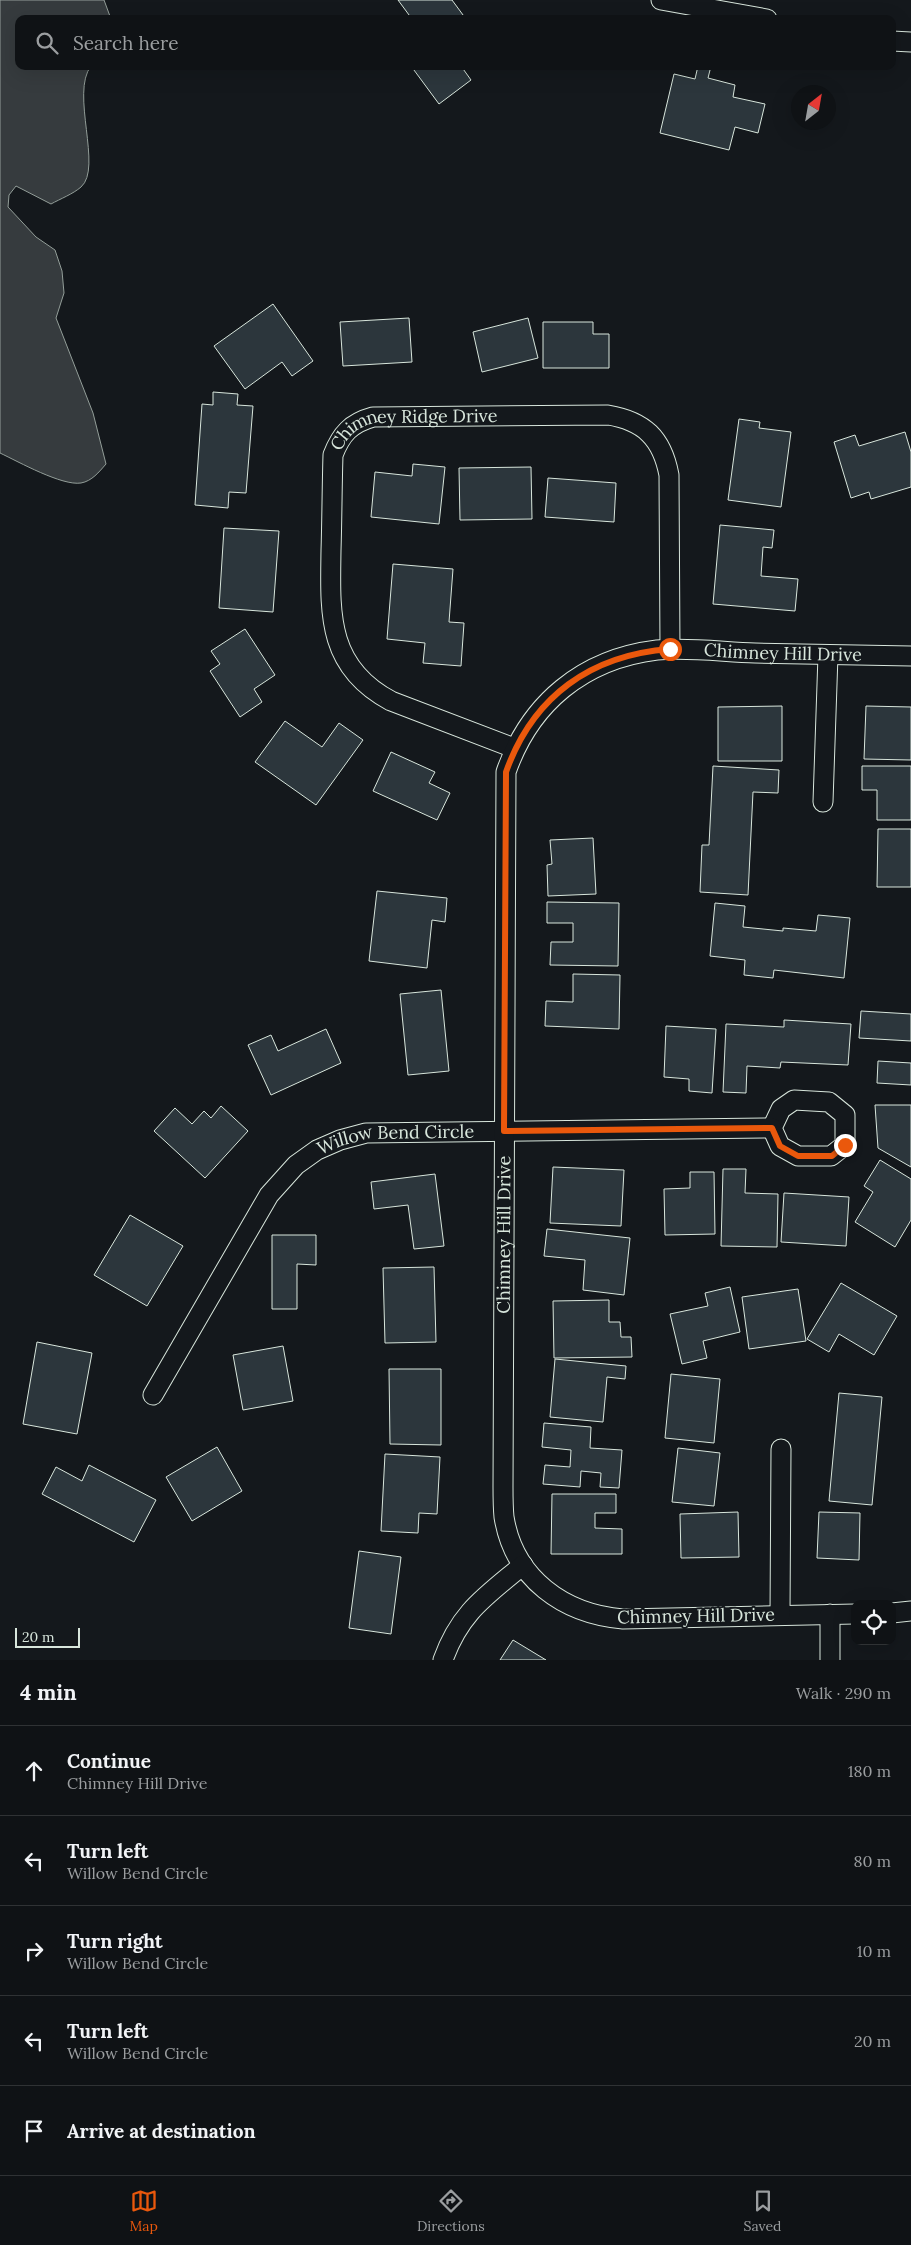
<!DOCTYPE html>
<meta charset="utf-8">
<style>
:root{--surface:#0f1215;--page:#181b1e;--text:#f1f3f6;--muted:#9b9ea0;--line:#2f3234;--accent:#ea580c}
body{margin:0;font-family:Lora,serif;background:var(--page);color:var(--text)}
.controls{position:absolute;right:15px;bottom:15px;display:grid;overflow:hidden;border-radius:10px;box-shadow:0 5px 20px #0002}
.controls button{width:45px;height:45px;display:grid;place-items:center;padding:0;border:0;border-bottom:1px solid var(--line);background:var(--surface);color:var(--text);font:25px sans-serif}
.compass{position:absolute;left:791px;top:85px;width:45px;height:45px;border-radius:50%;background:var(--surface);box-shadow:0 5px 20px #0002;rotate:31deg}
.scale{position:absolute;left:15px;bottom:12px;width:65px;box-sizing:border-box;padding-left:5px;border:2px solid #d8e6dc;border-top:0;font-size:14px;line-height:18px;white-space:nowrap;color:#d8e6dc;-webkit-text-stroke:4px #14181c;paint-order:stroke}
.stop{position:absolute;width:15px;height:15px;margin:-11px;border:4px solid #ea580c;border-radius:50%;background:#fff}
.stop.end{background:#ea580c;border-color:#fff;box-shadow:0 1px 5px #0008}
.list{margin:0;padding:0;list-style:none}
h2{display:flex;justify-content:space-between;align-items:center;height:65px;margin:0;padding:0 20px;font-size:21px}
h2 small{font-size:16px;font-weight:400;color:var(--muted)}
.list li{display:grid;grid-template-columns:32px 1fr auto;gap:15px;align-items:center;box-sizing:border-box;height:90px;padding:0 20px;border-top:1px solid var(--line)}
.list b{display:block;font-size:19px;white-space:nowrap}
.list p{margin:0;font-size:16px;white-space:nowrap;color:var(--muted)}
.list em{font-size:16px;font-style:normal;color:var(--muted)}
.icon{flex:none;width:28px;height:28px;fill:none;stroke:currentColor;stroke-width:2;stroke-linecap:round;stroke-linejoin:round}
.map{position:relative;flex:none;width:911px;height:1660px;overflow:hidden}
.search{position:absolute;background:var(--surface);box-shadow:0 5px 20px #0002;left:15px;right:15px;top:15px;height:55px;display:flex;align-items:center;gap:12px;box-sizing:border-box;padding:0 18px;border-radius:10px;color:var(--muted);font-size:19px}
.sheet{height:515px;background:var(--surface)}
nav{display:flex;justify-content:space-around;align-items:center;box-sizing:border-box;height:70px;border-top:1px solid var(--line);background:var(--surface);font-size:14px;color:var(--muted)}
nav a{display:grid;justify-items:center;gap:2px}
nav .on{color:var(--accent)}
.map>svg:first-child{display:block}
.water{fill:#363b3e;stroke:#939e99}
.building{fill:#2c363c;stroke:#d8e6dc}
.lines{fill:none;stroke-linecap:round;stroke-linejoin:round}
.street-casing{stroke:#d8e6dc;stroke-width:21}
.street{stroke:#14181c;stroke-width:19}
.route{stroke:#ea580c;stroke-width:6}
.labels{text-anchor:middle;stroke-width:4;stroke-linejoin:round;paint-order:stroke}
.street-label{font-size:18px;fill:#d8e6dc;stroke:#14181c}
</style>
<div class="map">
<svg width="911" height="1660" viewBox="0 0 911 1660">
<rect width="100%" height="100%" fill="#14181c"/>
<path class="water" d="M0 0H104L111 19H19V66H91C70 93 103 168 81 187 73 194 60 199 51 204L16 186 9 195 8 207 36 237 55 250 62 271 64 293 56 318 93 413 106 464C99 472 92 481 81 483 62 486 19 462 0 453Z"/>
<g class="building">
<path d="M398 0H452L466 19H412Z"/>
<path d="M411 66H461L471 80 439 104Z"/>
<path d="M698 66H711L708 78 735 85 733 97 765 104 758 133 735 127 729 150 660 133 674 74 695 79Z"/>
<path d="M273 304 313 361 292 376 282 362 245 389 214 346Z"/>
<path d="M409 318 412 362 343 366 340 322Z"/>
<path d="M528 318 538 358 482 372 473 332Z"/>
<path d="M543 322H593V334H609V368H543Z"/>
<path d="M213 392 238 394 237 405 253 406 246 493 229 492 228 508 195 505 202 404 213 405Z"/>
<path d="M739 419 760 422 759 428 791 432 781 507 728 500Z"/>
<path d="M905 432 911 452V487L871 499 869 492 851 498 834 442 855 435 859 446Z"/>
<path d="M413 464 445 467 439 524 371 517 375 472 412 476Z"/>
<path d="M531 467 532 519 460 520 459 468Z"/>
<path d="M548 478 616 483 614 522 545 517Z"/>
<path d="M720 525 774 530 772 548 763 547 761 576 798 579 795 611 713 604Z"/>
<path d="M224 528 279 531 273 612 219 608Z"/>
<path d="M393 564 453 569 449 622 464 623 461 666 423 663 425 643 387 639Z"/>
<path d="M245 629 275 675 254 689 262 702 240 717 210 671 220 664 211 651Z"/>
<path d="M782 706V761H718V707Z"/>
<path d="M866 706 911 707V760L864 759Z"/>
<path d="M285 721 322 747 339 723 363 740 316 805 255 762Z"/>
<path d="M391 752 435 772 429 783 450 793 437 820 373 791Z"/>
<path d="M713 766 779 770 778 793 753 792 748 895 700 892 702 845H709Z"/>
<path d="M862 766H911V820H877V790H862Z"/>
<path d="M878 829H911V887H877Z"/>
<path d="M593 838 596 894 548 896 547 865 552 864 550 840Z"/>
<path d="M377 891 447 898 445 922 432 920 427 968 369 961Z"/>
<path d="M547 902 619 903 618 966 550 965 551 942H573V923H547Z"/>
<path d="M715 903 745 906 743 927 783 931V928L816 931 818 915 850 918 844 978 774 970 773 978 744 975 745 960 710 956Z"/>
<path d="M573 974 620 975 619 1029 545 1026 546 1001 573 1002Z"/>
<path d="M441 990 449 1071 408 1075 400 994Z"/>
<path d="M861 1011 911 1014V1041L859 1038Z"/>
<path d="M784 1020 851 1024 848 1065 781 1062 780 1068 747 1066 746 1093 723 1092 726 1024 784 1027Z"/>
<path d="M666 1026 716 1029 712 1093 689 1091V1079L664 1077Z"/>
<path d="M326 1029 341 1063 271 1095 248 1045 271 1035 278 1051Z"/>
<path d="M878 1061 911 1063V1085L877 1083Z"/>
<path d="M875 1105H911V1167L878 1148Z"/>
<path d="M221 1106 248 1131 205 1178 154 1131 175 1108 192 1124 204 1111 211 1118Z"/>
<path d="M880 1160 911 1179V1220L895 1247 855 1222 873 1192 864 1186Z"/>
<path d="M553 1167 624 1170 621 1226 550 1223Z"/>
<path d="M723 1169H746L745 1193 778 1194 777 1247 721 1246Z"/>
<path d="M690 1172H714L715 1234 665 1235 664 1189 690 1188Z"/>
<path d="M435 1174 444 1246 414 1249 408 1205 374 1209 371 1182Z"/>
<path d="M784 1193 849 1197 846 1246 781 1242Z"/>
<path d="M130 1215 183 1246 147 1306 94 1275Z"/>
<path d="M547 1229 630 1238 624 1295 583 1290 585 1260 544 1256Z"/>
<path d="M272 1235H316V1265L297 1264V1309H272Z"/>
<path d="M434 1267 436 1342 385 1343 383 1268Z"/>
<path d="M841 1283 897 1316 874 1355 839 1334 829 1352 807 1339Z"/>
<path d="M730 1287 740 1332 703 1341 707 1358 682 1364 670 1314 708 1306 705 1293Z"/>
<path d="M798 1289 806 1341 749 1349 742 1297Z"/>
<path d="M609 1300V1322H620L621 1337H631L632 1357 554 1358 553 1301Z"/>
<path d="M37 1342 92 1353 77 1434 23 1424Z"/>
<path d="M283 1346 293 1401 243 1410 233 1355Z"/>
<path d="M555 1359 626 1366 625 1379 607 1377 603 1422 550 1417Z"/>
<path d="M389 1369H441V1445L390 1444Z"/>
<path d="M671 1374 720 1379 714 1443 665 1438Z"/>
<path d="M839 1393 882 1397 872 1505 829 1501Z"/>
<path d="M544 1423 591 1427 590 1448 622 1450 619 1488 600 1487 601 1473 581 1471 580 1487 543 1484 545 1465 570 1467 571 1450 542 1447Z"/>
<path d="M217 1447 242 1491 192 1521 166 1477Z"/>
<path d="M678 1448 720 1453 714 1506 672 1502Z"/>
<path d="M385 1454 440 1457 437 1514 419 1513 418 1533 381 1531Z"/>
<path d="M89 1465 156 1500 134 1542 42 1494 56 1467 82 1481Z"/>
<path d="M552 1494H616V1513H595V1528L622 1529V1554H551Z"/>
<path d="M738 1512 739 1557 681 1558 680 1514Z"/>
<path d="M819 1512 860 1513 859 1560 817 1558Z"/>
<path d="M359 1551 401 1557 391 1634 349 1628Z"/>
<path d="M513 1640 546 1660H500Z"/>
</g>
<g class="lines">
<defs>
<g id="street">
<path d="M661 0 767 19"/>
<path d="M892 41 911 42"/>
<path id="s1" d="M514 748 391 701C327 667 330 614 331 551 332 519 332 487 333 455 341 434 351 423 373 417L608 415C644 421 662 438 669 475L670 649"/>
<path d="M823 802 828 655"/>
<path d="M794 1100 829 1102 845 1115V1145L831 1156H798L780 1146 772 1128 781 1109Z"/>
<path id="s2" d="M153 1395 269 1195 296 1165 317 1150 340 1140 366 1133 772 1128"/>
<path d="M892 1613 911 1611"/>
<path id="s3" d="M855 1614 623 1619C564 1614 514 1579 504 1517 503 1507 503 1496 503 1486L506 772C530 703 583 659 657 650 687 647 724 652 755 653 807 654 859 655 911 656"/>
<path d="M780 1615 781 1449"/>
<path d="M443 1660C460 1612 486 1596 523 1565"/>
<path d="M830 1660V1614"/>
</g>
</defs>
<use href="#street" class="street-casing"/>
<use href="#street" class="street"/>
</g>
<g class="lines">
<path class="route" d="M670 649C591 655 533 696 506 772L504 1131 772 1128 780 1146 798 1156H832L845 1145"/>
</g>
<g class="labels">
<g class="street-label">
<text dy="6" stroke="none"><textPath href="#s1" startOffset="495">Chimney Ridge Drive</textPath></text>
<text dy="6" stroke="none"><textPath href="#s3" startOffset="1478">Chimney Hill Drive</textPath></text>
<text dy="6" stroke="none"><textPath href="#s2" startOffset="378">Willow Bend Circle</textPath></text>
<text dy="6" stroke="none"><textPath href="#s3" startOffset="684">Chimney Hill Drive</textPath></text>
<text transform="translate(696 1616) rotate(-1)" y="6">Chimney Hill Drive</text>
</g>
</g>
</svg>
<div class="controls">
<button><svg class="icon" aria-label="locate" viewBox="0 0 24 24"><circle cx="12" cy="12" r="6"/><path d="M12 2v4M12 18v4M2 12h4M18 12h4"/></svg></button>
</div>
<svg class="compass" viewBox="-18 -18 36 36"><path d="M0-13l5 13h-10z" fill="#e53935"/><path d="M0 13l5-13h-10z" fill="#9b9ea0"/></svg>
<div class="scale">20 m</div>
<div class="stop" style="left:670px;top:649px"></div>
<div class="stop end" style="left:845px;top:1145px"></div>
<div class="search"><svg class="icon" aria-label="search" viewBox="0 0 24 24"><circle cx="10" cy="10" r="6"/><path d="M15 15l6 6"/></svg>Search here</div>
</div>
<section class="sheet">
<h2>4 min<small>Walk · 290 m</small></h2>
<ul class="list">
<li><svg class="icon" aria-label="ahead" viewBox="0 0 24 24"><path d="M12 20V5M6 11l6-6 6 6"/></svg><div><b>Continue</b><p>Chimney Hill Drive</p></div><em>180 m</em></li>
<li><svg class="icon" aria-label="left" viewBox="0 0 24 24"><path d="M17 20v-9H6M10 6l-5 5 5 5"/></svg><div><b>Turn left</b><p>Willow Bend Circle</p></div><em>80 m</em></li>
<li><svg class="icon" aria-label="right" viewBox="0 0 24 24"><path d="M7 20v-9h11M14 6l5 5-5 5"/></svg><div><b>Turn right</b><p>Willow Bend Circle</p></div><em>10 m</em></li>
<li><svg class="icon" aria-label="left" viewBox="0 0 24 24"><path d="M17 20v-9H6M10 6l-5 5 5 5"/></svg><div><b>Turn left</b><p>Willow Bend Circle</p></div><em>20 m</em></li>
<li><svg class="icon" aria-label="arrive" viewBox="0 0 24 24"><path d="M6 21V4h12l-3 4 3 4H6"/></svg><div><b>Arrive at destination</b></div></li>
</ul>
</section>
<nav>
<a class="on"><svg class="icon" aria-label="map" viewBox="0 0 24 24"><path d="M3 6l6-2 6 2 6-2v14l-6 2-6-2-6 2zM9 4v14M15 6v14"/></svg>Map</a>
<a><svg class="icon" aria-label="directions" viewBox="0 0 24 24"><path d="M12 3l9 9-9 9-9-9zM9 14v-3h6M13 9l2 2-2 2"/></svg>Directions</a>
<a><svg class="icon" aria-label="saved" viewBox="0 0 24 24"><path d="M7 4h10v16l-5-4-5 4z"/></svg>Saved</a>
</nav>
